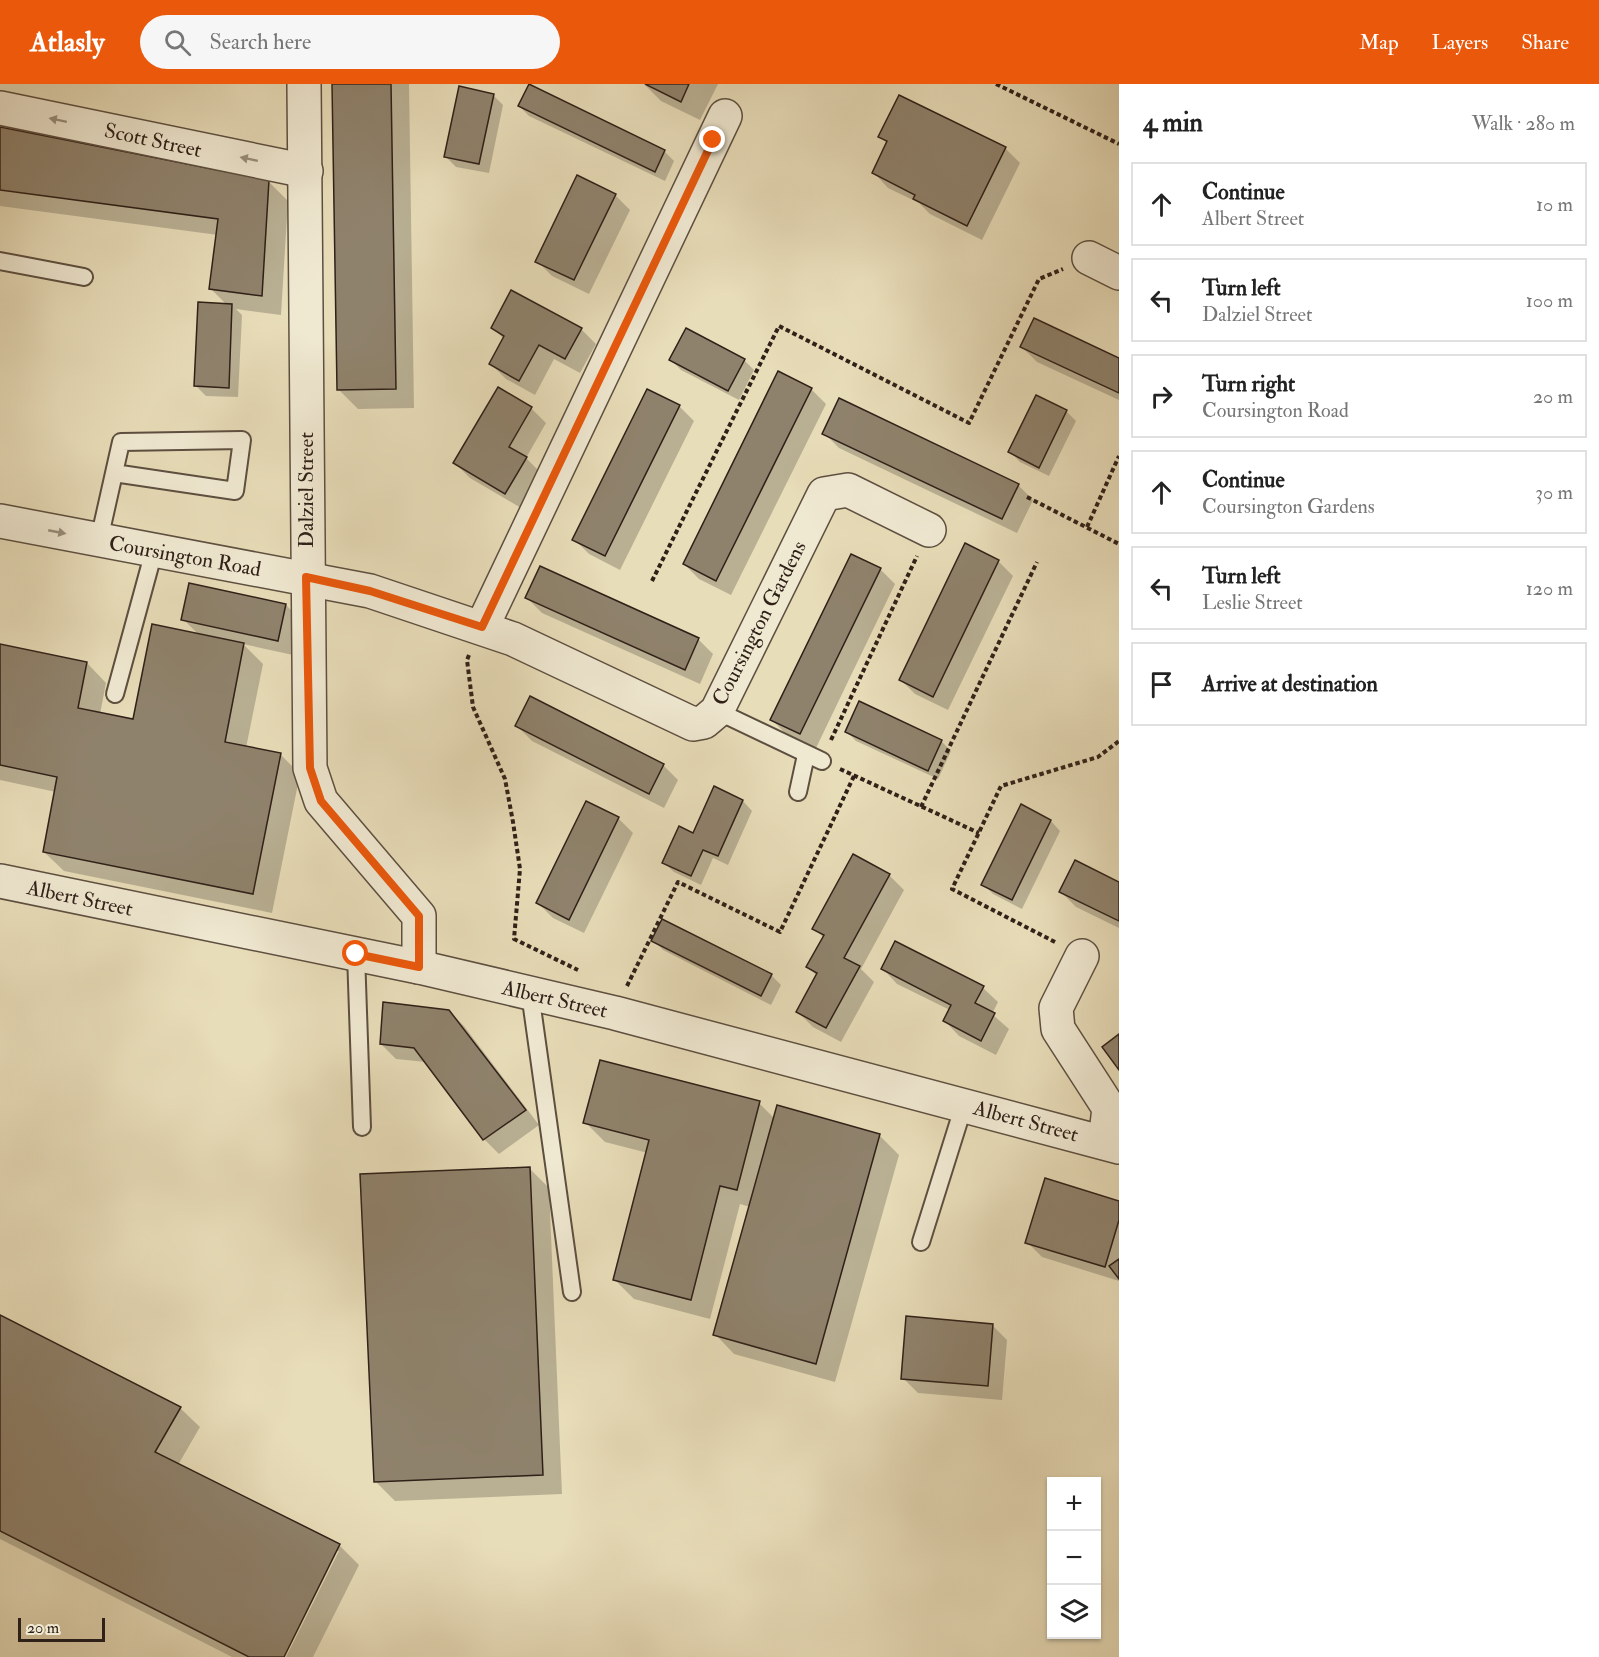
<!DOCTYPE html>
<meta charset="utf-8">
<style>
:root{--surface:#fff;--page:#f6f6f6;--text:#222;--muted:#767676;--line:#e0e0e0;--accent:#ea580c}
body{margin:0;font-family:"IM FELL Double Pica",serif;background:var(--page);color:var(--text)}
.controls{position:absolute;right:18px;bottom:18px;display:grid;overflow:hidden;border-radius:0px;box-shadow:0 2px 4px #0004}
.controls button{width:54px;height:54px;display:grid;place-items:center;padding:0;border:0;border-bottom:2px solid var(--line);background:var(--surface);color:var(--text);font:30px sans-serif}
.scale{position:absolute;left:18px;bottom:15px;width:87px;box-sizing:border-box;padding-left:6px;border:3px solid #2f2018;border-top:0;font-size:16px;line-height:21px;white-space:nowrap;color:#2f2018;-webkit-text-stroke:4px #f0e9d2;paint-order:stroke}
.stop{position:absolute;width:18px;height:18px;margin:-14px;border:4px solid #ea580c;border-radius:50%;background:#fff}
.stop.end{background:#ea580c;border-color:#fff;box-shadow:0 2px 6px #0008}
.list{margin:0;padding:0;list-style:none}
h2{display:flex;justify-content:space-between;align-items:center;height:78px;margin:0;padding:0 24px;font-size:26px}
h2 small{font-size:20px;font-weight:400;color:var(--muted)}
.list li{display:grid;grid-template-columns:39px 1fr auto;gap:18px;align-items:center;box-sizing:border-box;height:84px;margin:0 12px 12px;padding:0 12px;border:2px solid var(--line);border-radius:0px}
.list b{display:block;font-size:22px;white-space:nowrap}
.list p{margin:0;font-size:20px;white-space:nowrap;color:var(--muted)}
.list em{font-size:20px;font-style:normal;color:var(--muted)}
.icon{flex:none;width:33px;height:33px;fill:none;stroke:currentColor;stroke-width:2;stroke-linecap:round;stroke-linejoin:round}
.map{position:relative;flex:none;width:1119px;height:1573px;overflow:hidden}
header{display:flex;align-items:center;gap:36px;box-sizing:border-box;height:84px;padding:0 30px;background:var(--accent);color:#fff}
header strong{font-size:28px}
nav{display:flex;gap:33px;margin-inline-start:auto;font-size:21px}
.search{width:420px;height:54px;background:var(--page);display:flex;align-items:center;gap:15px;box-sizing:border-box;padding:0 21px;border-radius:33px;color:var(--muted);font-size:22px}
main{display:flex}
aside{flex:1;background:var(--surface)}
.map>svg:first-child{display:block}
.shadow{fill:#0003}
.building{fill:#8f826c;stroke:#2f2018;stroke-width:1.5}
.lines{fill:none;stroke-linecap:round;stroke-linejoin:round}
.lane-casing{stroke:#5d4f40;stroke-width:20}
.street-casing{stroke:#5d4f40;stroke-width:36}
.path{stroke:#2f2018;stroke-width:4;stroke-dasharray:4.5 3;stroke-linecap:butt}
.lane{stroke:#f0e9d2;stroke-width:16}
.street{stroke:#f0e9d2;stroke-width:33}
.oneway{fill:#998f7e}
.route{stroke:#ea580c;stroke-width:8}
.labels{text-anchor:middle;stroke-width:4.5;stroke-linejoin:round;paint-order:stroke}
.street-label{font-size:21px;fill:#2f2018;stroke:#f0e9d2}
</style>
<header>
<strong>Atlasly</strong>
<div class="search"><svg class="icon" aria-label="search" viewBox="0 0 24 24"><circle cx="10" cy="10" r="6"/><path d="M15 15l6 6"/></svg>Search here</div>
<nav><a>Map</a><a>Layers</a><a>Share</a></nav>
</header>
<main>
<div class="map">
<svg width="1119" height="1573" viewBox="0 0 1119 1573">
<rect width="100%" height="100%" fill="#e8ddb9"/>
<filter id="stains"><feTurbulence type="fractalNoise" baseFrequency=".00333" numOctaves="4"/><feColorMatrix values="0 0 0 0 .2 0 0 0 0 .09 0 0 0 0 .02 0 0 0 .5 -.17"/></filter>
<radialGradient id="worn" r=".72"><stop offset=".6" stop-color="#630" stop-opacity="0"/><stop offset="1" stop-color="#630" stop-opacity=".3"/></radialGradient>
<g class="shadow">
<path d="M333 0H409L414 324 358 325 338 305Z"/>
<path d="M644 0H718L700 36 661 17Z"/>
<path d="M493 11 503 21 489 89 456 83 446 73Z"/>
<path d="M519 22 664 67 674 77 665 97 529 32Z"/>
<path d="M0 44 268 97 288 117 281 231 236 225 242 231 238 313 206 312 196 302 227 221 211 205 218 151 0 122Z"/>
<path d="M880 53 1005 64 1020 79 982 156 930 130 919 119 888 104 874 89 888 60Z"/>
<path d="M615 111 630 126 589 210 552 192 537 177Z"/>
<path d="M493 244 581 245 596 260 580 289 554 275 535 311 506 295 491 280 504 255Z"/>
<path d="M1022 263 1119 275V316L1037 278Z"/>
<path d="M671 276H744L754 286 739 316 681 286Z"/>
<path d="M498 305 531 324 546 339 526 374 541 389 521 424 470 394 455 379Z"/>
<path d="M811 305 826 320 731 511 699 495 684 480Z"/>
<path d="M679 322 694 337 620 486 589 470 574 455Z"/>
<path d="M1066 327 1076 337 1049 392 1020 378 1010 368Z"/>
<path d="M824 349 1018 401 1033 416 1017 449 839 364Z"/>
<path d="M998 477 1013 492 948 626 915 610 901 596Z"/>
<path d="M880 485 895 500 816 664 787 651 772 636Z"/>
<path d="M527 514 698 555 713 570 700 600 542 529Z"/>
<path d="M286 521 301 536 293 571 243 560 263 580 246 664 280 670 300 690 272 829 64 787 44 768 56 708 0 696V562L87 579 106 599 100 630 134 637 199 551 183 535Z"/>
<path d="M531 614 663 681 678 696 664 724 532 657 517 642Z"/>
<path d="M846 647 941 657 951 667 938 695 856 657Z"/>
<path d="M714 704 743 717 752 727 728 781 713 774 701 801 674 788 664 779 693 751Z"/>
<path d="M1021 723 1051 737 1060 747 1022 825 993 810 983 800Z"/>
<path d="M618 734 633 749 584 849 553 834 538 819Z"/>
<path d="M889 791 904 806 861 885 874 898 841 958 813 943 798 928 817 892 808 883 824 854 814 844Z"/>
<path d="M1119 800V844L1076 823 1061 808Z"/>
<path d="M653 856 771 891 781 901 771 921 663 866Z"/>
<path d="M883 885 983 904 998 918 992 930 1009 945 996 971 959 952 945 937 950 926 897 900Z"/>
<path d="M449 927 464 942 539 1041 499 1070 484 1055 426 978 396 975 381 960Z"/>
<path d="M759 1019 775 1035 879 1051 899 1071 835 1298 734 1270 715 1250 750 1123 740 1120 710 1235 634 1215 615 1196 648 1069 605 1058 585 1038Z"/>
<path d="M529 1084 549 1104 562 1410 395 1417 375 1397Z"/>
<path d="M1119 1119V1197L1042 1173 1027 1158Z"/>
<path d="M0 1233 180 1324 200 1343 178 1381 339 1461 359 1481 313 1573H286L339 1467H335L283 1573H232L0 1455Z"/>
<path d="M992 1241 1007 1256 1002 1316 918 1309 903 1294Z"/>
</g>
<g class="building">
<path d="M332 0H391L396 305 337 306Z"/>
<path d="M529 0 665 66 655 88 518 22Z"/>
<path d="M645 0H689L681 18Z"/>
<path d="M459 2 494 10 479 80 444 73Z"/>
<path d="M899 11 1006 63 967 142 913 115 915 111 872 89 887 57 878 53Z"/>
<path d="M0 43 269 96 262 212 209 205 218 135 0 106Z"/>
<path d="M577 91 616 110 574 196 535 178Z"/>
<path d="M511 206 582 244 565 275 539 261 519 297 489 280 504 252 491 244Z"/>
<path d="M198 218 232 220 229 304 194 302Z"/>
<path d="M1034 234 1119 274V309L1020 263Z"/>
<path d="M686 244 745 275 728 307 669 276Z"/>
<path d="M778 287 812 304 716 497 683 480Z"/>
<path d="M498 303 532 323 509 363 527 373 505 410 453 379Z"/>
<path d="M647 305 680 321 605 472 572 456Z"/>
<path d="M1036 311 1067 326 1039 384 1008 368Z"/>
<path d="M839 314 1019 400 1002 435 822 350Z"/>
<path d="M965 459 999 476 933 613 899 596Z"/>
<path d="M851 470 881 484 800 650 770 636Z"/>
<path d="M540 482 699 554 685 586 525 514Z"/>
<path d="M189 499 286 520 278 557 181 536Z"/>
<path d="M152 540 244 559 225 658 281 669 253 810 43 768 57 693 0 681V560L87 578 78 624 133 635Z"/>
<path d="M530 612 664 680 649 710 515 642Z"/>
<path d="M859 617 942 656 928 687 845 648Z"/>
<path d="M714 702 743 716 718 772 703 766 691 792 662 779 679 742 693 749Z"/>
<path d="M586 717 619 733 569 836 536 819Z"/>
<path d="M1021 720 1051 736 1012 816 981 801Z"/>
<path d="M853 770 890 790 844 874 860 882 826 944 796 928 817 889 806 883 824 851 812 845Z"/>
<path d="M1075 776 1119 798V837L1059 808Z"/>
<path d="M662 835 772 890 761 912 651 857Z"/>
<path d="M895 857 984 902 975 919 995 929 981 957 943 937 951 921 881 885Z"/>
<path d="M383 918 449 926 526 1026 483 1056 414 964 380 960Z"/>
<path d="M1119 950V986L1102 963Z"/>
<path d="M600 976 760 1017 737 1106 720 1102 691 1216 613 1196 649 1056 583 1039Z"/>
<path d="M777 1021 880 1050 816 1280 713 1251Z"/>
<path d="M530 1083 543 1391 374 1398 360 1090Z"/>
<path d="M1045 1094 1119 1117V1136L1105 1183 1025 1159Z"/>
<path d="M1119 1175V1195L1109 1182Z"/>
<path d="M0 1231 181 1323 155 1368 340 1460 284 1573H249L0 1447Z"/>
<path d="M906 1232 993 1240 988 1302 901 1295Z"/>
</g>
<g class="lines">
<defs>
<g id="lane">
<path d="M0 177 84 193"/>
<path d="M99 456 121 358 242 356 235 407 114 389"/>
<path d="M115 610 154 467"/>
<path d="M717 627 822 677"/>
<path d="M798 708 806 671"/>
<path d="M356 870 362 1043"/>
<path d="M530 909 572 1208"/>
<path d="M921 1158 964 1021"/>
</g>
<g id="street">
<path d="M304 0 310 684 321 717 419 832V883"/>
<path d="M0 24 306 87"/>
<path d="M1089 174 1119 189"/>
<path d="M0 437 370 507 513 555 693 640 704 638 717 627 824 410 848 406 929 446"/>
<path d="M482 543 725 32"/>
<path d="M0 797 419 883 615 929 1119 1063"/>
<path d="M1082 872 1056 924 1058 945 1109 1024 1105 1058"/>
</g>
</defs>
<use href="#lane" class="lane-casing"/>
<use href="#street" class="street-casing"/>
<g class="path">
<path d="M996 0 1119 60"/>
<path d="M1027 413 1119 460"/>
<path d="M1087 443 1119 372"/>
<path d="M652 497 779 242 969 339 1039 195 1063 185"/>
<path d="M469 571 467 576 473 623 505 695 513 738 520 785 514 855 578 886"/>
<path d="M831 656 917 472"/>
<path d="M840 685 979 749"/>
<path d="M921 723 1037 478"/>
<path d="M1055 858 952 805 1001 702 1098 673 1119 657"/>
<path d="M627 902 678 798 780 848 854 692"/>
</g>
<use href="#lane" class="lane"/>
<use href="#street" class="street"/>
</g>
<defs><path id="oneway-solid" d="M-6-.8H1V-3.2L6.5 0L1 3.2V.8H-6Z" transform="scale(1.5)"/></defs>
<g class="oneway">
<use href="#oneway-solid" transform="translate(58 36) rotate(-168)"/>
<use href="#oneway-solid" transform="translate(249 75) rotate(-168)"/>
<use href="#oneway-solid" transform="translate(57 448) rotate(11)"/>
</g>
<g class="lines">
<path class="route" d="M356 870 419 883V832L321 717 310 684 306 493 370 507 482 543 713 56"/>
</g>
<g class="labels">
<g class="street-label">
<text transform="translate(153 56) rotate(12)" y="7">Scott Street</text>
<text transform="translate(306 406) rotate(-90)" y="7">Dalziel Street</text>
<text transform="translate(185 472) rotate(10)" y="7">Coursington Road</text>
<text transform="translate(759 539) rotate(-63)" y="7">Coursington Gardens</text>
<text transform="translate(80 814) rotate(12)" y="7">Albert Street</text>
<text transform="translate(555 915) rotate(13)" y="7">Albert Street</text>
<text transform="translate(1026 1037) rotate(15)" y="7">Albert Street</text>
</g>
</g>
<rect width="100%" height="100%" filter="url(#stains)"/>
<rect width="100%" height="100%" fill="url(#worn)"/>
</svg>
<div class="controls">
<button>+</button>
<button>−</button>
<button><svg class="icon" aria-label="layers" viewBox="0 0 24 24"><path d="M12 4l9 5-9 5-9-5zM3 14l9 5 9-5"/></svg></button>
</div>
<div class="scale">20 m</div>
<div class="stop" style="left:356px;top:870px"></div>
<div class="stop end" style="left:713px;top:56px"></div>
</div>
<aside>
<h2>4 min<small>Walk · 280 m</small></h2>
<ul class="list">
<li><svg class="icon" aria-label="ahead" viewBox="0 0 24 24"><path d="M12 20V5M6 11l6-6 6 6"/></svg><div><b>Continue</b><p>Albert Street</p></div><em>10 m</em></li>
<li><svg class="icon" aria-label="left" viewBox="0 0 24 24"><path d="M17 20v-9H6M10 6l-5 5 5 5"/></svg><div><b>Turn left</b><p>Dalziel Street</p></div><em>100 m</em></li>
<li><svg class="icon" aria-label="right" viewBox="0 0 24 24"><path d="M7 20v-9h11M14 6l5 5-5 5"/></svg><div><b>Turn right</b><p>Coursington Road</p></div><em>20 m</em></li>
<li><svg class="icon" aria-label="ahead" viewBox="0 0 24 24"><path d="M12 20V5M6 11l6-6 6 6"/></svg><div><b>Continue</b><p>Coursington Gardens</p></div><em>30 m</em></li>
<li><svg class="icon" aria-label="left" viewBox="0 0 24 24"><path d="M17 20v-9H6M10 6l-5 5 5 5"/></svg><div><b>Turn left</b><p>Leslie Street</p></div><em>120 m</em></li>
<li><svg class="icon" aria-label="arrive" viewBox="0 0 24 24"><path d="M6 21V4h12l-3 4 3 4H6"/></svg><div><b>Arrive at destination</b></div></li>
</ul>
</aside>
</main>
